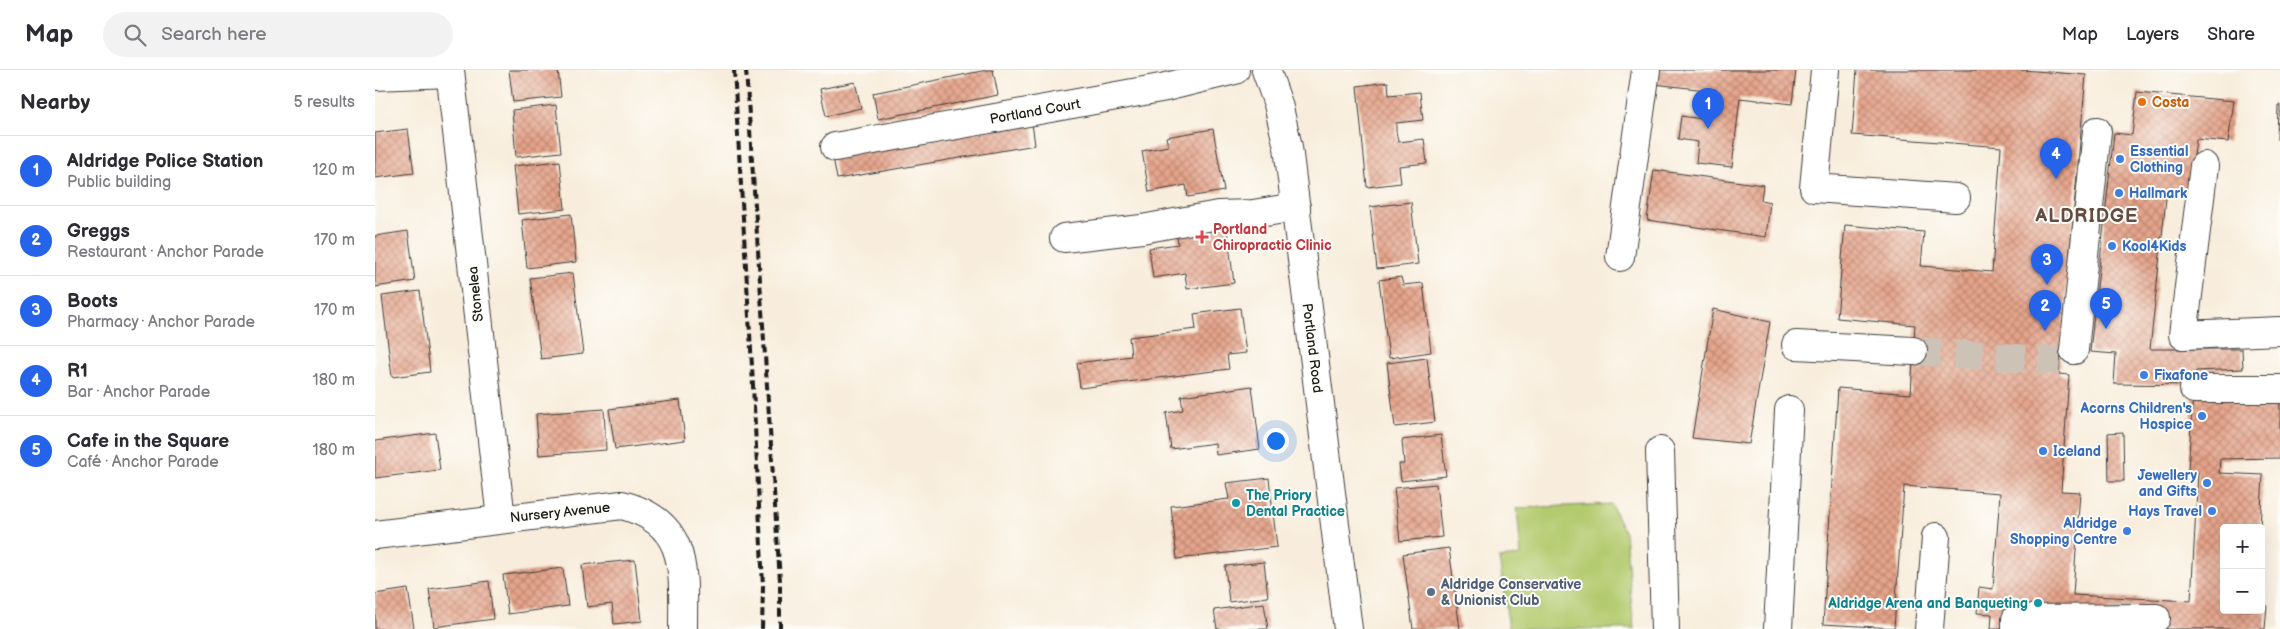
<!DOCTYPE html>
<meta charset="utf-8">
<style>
:root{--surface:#fff;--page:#f2f2f3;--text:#2b2b33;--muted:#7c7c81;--line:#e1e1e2;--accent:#2563eb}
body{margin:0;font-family:"Balsamiq Sans",sans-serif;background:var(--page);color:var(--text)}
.controls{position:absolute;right:15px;bottom:15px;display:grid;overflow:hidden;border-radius:5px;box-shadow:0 5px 20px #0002}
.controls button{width:45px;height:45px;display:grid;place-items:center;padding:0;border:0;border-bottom:1px solid var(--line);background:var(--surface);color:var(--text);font:25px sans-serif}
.you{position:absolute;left:900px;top:370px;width:18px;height:18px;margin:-12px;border:4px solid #fff;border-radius:50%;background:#1a73e8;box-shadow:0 0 0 8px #1a73e833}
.badge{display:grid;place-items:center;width:32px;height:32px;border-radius:50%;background:var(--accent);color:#fff;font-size:16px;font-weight:700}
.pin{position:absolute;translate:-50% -41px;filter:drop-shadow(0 1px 2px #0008)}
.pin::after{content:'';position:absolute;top:26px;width:18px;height:15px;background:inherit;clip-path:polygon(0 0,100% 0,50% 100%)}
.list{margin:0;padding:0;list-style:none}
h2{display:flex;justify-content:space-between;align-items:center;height:65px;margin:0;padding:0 20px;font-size:21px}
h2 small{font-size:16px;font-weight:400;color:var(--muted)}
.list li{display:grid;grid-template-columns:32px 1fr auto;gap:15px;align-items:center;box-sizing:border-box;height:70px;padding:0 20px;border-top:1px solid var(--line)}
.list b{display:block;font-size:19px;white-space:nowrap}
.list p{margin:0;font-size:16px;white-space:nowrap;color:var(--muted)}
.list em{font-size:16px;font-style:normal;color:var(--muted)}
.icon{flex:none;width:28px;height:28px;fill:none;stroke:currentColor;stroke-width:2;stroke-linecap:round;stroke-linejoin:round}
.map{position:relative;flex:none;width:1905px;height:559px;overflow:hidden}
header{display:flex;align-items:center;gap:30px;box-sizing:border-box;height:70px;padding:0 25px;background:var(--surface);border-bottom:1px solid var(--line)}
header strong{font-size:24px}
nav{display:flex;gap:28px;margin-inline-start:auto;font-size:18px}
.search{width:350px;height:45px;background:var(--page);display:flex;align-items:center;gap:12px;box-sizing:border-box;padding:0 18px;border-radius:28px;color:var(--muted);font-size:19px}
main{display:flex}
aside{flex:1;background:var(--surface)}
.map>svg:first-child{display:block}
.park{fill:#b3ca6e;stroke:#687345}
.building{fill:url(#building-cross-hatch)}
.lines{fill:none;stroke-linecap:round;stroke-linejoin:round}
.minor-tunnel{stroke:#ccc3b6;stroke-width:28;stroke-dasharray:28 14;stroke-linecap:butt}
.minor-casing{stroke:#3d3b39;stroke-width:30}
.minor{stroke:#fff;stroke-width:28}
.rail{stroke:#1c1c1c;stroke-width:4;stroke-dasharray:8 4;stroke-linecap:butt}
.food-dot{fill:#e8710a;stroke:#fdfcf7;stroke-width:2}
.shop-dot{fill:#3f7fe0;stroke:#fdfcf7;stroke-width:2}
.health-dot{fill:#e0444e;stroke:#fdfcf7;stroke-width:2}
.culture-dot{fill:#0f9aa8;stroke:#fdfcf7;stroke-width:2}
.service-dot{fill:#5c6f8a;stroke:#fdfcf7;stroke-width:2}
.labels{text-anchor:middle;stroke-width:4;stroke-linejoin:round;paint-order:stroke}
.food-label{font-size:14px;font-weight:bold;fill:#c56008;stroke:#fdfcf7;text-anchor:start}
.street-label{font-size:14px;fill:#1c1c1c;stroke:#fdfcf7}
.shop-label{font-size:14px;font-weight:bold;fill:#366cbe;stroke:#fdfcf7;text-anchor:start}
.health-label{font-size:14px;font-weight:bold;fill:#be3a42;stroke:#fdfcf7;text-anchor:start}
.culture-label{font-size:14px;font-weight:bold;fill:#0d838f;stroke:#fdfcf7;text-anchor:start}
.service-label{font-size:14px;font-weight:bold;fill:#4e5e75;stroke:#fdfcf7;text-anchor:start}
.district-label{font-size:19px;font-weight:bold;letter-spacing:1px;fill:#634c43;stroke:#fdfcf7}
</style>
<header>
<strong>Map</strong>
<div class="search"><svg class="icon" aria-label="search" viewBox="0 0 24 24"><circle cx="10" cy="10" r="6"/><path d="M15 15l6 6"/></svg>Search here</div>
<nav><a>Map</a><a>Layers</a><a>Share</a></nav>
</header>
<main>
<aside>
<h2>Nearby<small>5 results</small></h2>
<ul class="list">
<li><span class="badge">1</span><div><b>Aldridge Police Station</b><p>Public building</p></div><em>120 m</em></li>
<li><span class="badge">2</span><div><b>Greggs</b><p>Restaurant · Anchor Parade</p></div><em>170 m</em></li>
<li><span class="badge">3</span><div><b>Boots</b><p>Pharmacy · Anchor Parade</p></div><em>170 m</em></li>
<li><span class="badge">4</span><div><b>R1</b><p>Bar · Anchor Parade</p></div><em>180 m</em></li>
<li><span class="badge">5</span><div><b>Cafe in the Square</b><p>Café · Anchor Parade</p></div><em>180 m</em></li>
</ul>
</aside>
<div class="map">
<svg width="1905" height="559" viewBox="0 0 1905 559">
<defs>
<pattern id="building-cross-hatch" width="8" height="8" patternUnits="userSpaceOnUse" patternTransform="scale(1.25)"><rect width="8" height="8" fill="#e6a48b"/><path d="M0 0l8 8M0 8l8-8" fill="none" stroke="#ba8571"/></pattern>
</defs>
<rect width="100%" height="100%" fill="#fdfcf7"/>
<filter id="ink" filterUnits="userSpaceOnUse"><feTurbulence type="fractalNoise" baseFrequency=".02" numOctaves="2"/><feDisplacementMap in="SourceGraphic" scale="10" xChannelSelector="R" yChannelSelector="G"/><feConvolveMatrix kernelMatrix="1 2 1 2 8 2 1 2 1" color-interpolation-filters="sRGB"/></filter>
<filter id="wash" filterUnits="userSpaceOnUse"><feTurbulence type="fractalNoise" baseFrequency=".0096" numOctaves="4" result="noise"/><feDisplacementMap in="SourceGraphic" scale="20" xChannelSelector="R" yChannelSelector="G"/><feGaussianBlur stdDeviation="1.12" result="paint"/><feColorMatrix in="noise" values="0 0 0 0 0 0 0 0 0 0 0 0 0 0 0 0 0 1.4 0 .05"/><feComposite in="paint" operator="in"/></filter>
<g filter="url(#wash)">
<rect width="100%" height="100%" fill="#f8eddc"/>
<path class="park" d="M1236 434 1250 463 1259 559H1134L1124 488 1146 486 1142 438Z"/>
<g id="blocks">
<g class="building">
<path d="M134 0H183L186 27 138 32Z"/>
<path d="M612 0H618L623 25 503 49 498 23Z"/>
<path d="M1281 0H1421L1417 34 1365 28 1357 97 1321 93 1323 72 1303 69 1306 46 1327 49 1331 20 1279 14Z"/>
<path d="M1482 0H1648L1711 5 1684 304 1694 305 1686 421 1705 422 1698 525 1816 531 1823 402 1813 401 1818 323 1905 324V388L1845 389 1844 403 1888 405 1885 458H1849V540H1886V535H1892L1890 559H1616L1617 544 1602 543 1604 517 1618 519 1625 423 1529 416 1519 558 1448 554 1463 318 1536 324 1540 255 1462 248 1470 155 1549 162 1546 196 1617 202 1626 77 1477 65Z"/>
<path d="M480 12 486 38 451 46 445 19Z"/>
<path d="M1013 12 1014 25 1045 22 1048 50 1021 53V61L1023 72 1049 69 1052 93 1024 96 1026 113 992 117 982 16Z"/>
<path d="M1762 22 1859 31 1853 72 1821 69 1815 119H1792L1775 279H1867L1868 299 1821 301 1820 315 1739 314 1741 284 1715 282 1739 63 1757 65Z"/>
<path d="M181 35 186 82 141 87 137 40Z"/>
<path d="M1903 35H1905V73L1902 69Z"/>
<path d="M657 53 660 75 462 109 458 87Z"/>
<path d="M33 59 39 103 0 108V63Z"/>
<path d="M838 59 849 121 813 127 811 115 774 122 767 81 793 76 791 67Z"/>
<path d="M185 91 190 139 143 144 138 96Z"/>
<path d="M1279 100 1388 115 1386 130 1395 132 1391 167 1272 150Z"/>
<path d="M1036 132 1043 194 1002 199 995 137Z"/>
<path d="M196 144 201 192 152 198 147 150Z"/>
<path d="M851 152 859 213 812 219 810 203 778 208 774 178 803 174 801 159Z"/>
<path d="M33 161 40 211 0 217V166Z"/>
<path d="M198 203 208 284 166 289 155 208Z"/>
<path d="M1026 207 1028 215 1048 213 1056 282 1014 288 1004 210Z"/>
<path d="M45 221 55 302 17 307 7 226Z"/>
<path d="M865 238 871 283 852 285 854 299 705 318 702 293 756 286 754 267 821 259 819 244Z"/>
<path d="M1338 239 1395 252 1374 374 1317 368Z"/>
<path d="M1052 288 1060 352 1020 357 1012 293Z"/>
<path d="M877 316 885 379 841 385 840 373 796 379 791 343 808 340 806 326Z"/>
<path d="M305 330 310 370 240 379 234 339Z"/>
<path d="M229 339 231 380 164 385 161 344Z"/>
<path d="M1748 362 1749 411H1734L1733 363Z"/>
<path d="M60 363 65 400 0 408V371Z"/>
<path d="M1066 365 1071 406 1026 411 1024 394H1029L1027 370Z"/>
<path d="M894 408 902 477 802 489 796 436 854 429 851 413Z"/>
<path d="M1061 414 1067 467 1025 471 1019 418Z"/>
<path d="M1074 478 1085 559H1038L1028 484Z"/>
<path d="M260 490 267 551 239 554 237 534 212 537 207 495Z"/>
<path d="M889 492 893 527 854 532 850 496Z"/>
<path d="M188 498 193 536 133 544 128 505Z"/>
<path d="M114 511 118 549 59 557 54 519Z"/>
<path d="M33 519 39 558 0 559V524Z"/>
<path d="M889 533 893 559H842L839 540Z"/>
</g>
</g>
</g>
<g filter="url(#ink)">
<use href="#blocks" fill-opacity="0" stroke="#3d3b39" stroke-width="1"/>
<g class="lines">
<g class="minor-tunnel">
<path d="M1538 281 1685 291"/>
<path d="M1745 559 1746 527"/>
</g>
<defs>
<g id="minor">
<path d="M75 0 126 449"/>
<path d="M891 0 903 34 913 77 973 559"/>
<path d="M1450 0 1439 118 1581 128"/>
<path d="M0 6 75 3"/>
<path d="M460 77 791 17 860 0"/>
<path d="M1829 96 1808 265 1905 261"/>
<path d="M689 168 767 159 843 145 878 144 921 137"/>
<path d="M1245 187 1271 0"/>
<path d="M1421 275 1538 281"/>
<path d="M1699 280 1722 61"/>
<path d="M1819 319H1905"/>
<path d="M1285 381 1290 559"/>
<path d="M0 465 247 435C315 453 308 502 308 559"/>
<path d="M1403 559 1414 340"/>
<path d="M1554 559 1561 467"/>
<path d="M1641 559V549L1781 548"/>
</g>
</defs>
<use href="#minor" class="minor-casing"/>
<use href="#minor" class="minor"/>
<g class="rail">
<path d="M359 0 377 296 388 516 387 559"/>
<path d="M371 0 405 511V559"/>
</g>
</g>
</g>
<circle class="food-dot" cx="1767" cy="32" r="5"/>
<g class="shop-dot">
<circle cx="1745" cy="89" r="5"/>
<circle cx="1744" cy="123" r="5"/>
<circle cx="1737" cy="176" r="5"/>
<circle cx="1769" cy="305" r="5"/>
<circle cx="1827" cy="346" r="5"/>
<circle cx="1668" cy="381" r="5"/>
<circle cx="1832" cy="413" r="5"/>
<circle cx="1837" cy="441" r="5"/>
<circle cx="1752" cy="461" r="5"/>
</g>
<path class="health-dot" d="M824.5 159.5h5v5h5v5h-5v5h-5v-5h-5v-5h5z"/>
<g class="culture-dot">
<circle cx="861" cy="433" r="5"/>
<circle cx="1663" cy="533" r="5"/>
</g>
<circle class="service-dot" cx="1056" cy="522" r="5"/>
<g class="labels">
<g class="food-label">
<text x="1777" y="37">Costa</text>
</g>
<g class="street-label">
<text transform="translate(660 41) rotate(-10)" y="5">Portland Court</text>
<text transform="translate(100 224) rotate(-96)" y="5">Stonelea</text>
<text transform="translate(938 278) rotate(83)" y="5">Portland Road</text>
<text transform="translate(185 442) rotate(-6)" y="5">Nursery Avenue</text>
</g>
<g class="shop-label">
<text x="1755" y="86">Essential<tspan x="1755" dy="16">Clothing</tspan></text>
<text x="1754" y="128">Hallmark</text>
<text x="1747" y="181">Kool4Kids</text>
<text x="1779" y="310">Fixafone</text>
<text x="1817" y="343" text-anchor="end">Acorns Children's<tspan x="1817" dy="16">Hospice</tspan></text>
<text x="1678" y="386">Iceland</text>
<text x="1822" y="410" text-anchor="end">Jewellery<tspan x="1822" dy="16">and Gifts</tspan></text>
<text x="1827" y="446" text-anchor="end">Hays Travel</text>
<text x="1742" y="458" text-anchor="end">Aldridge<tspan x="1742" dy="16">Shopping Centre</tspan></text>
</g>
<g class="health-label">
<text x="838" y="164">Portland<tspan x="838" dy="16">Chiropractic Clinic</tspan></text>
</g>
<g class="culture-label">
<text x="871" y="430">The Priory<tspan x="871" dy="16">Dental Practice</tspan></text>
<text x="1653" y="538" text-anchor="end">Aldridge Arena and Banqueting</text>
</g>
<g class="service-label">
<text x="1066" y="519">Aldridge Conservative<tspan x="1066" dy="16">&amp; Unionist Club</tspan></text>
</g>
<g class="district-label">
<text x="1712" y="152">ALDRIDGE</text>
</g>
</g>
</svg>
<div class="controls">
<button>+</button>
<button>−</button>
</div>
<div class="you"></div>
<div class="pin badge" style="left:1333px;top:59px">1</div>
<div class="pin badge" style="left:1670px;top:261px">2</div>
<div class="pin badge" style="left:1672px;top:215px">3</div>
<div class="pin badge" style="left:1681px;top:109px">4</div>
<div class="pin badge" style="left:1731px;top:259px">5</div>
</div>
</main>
